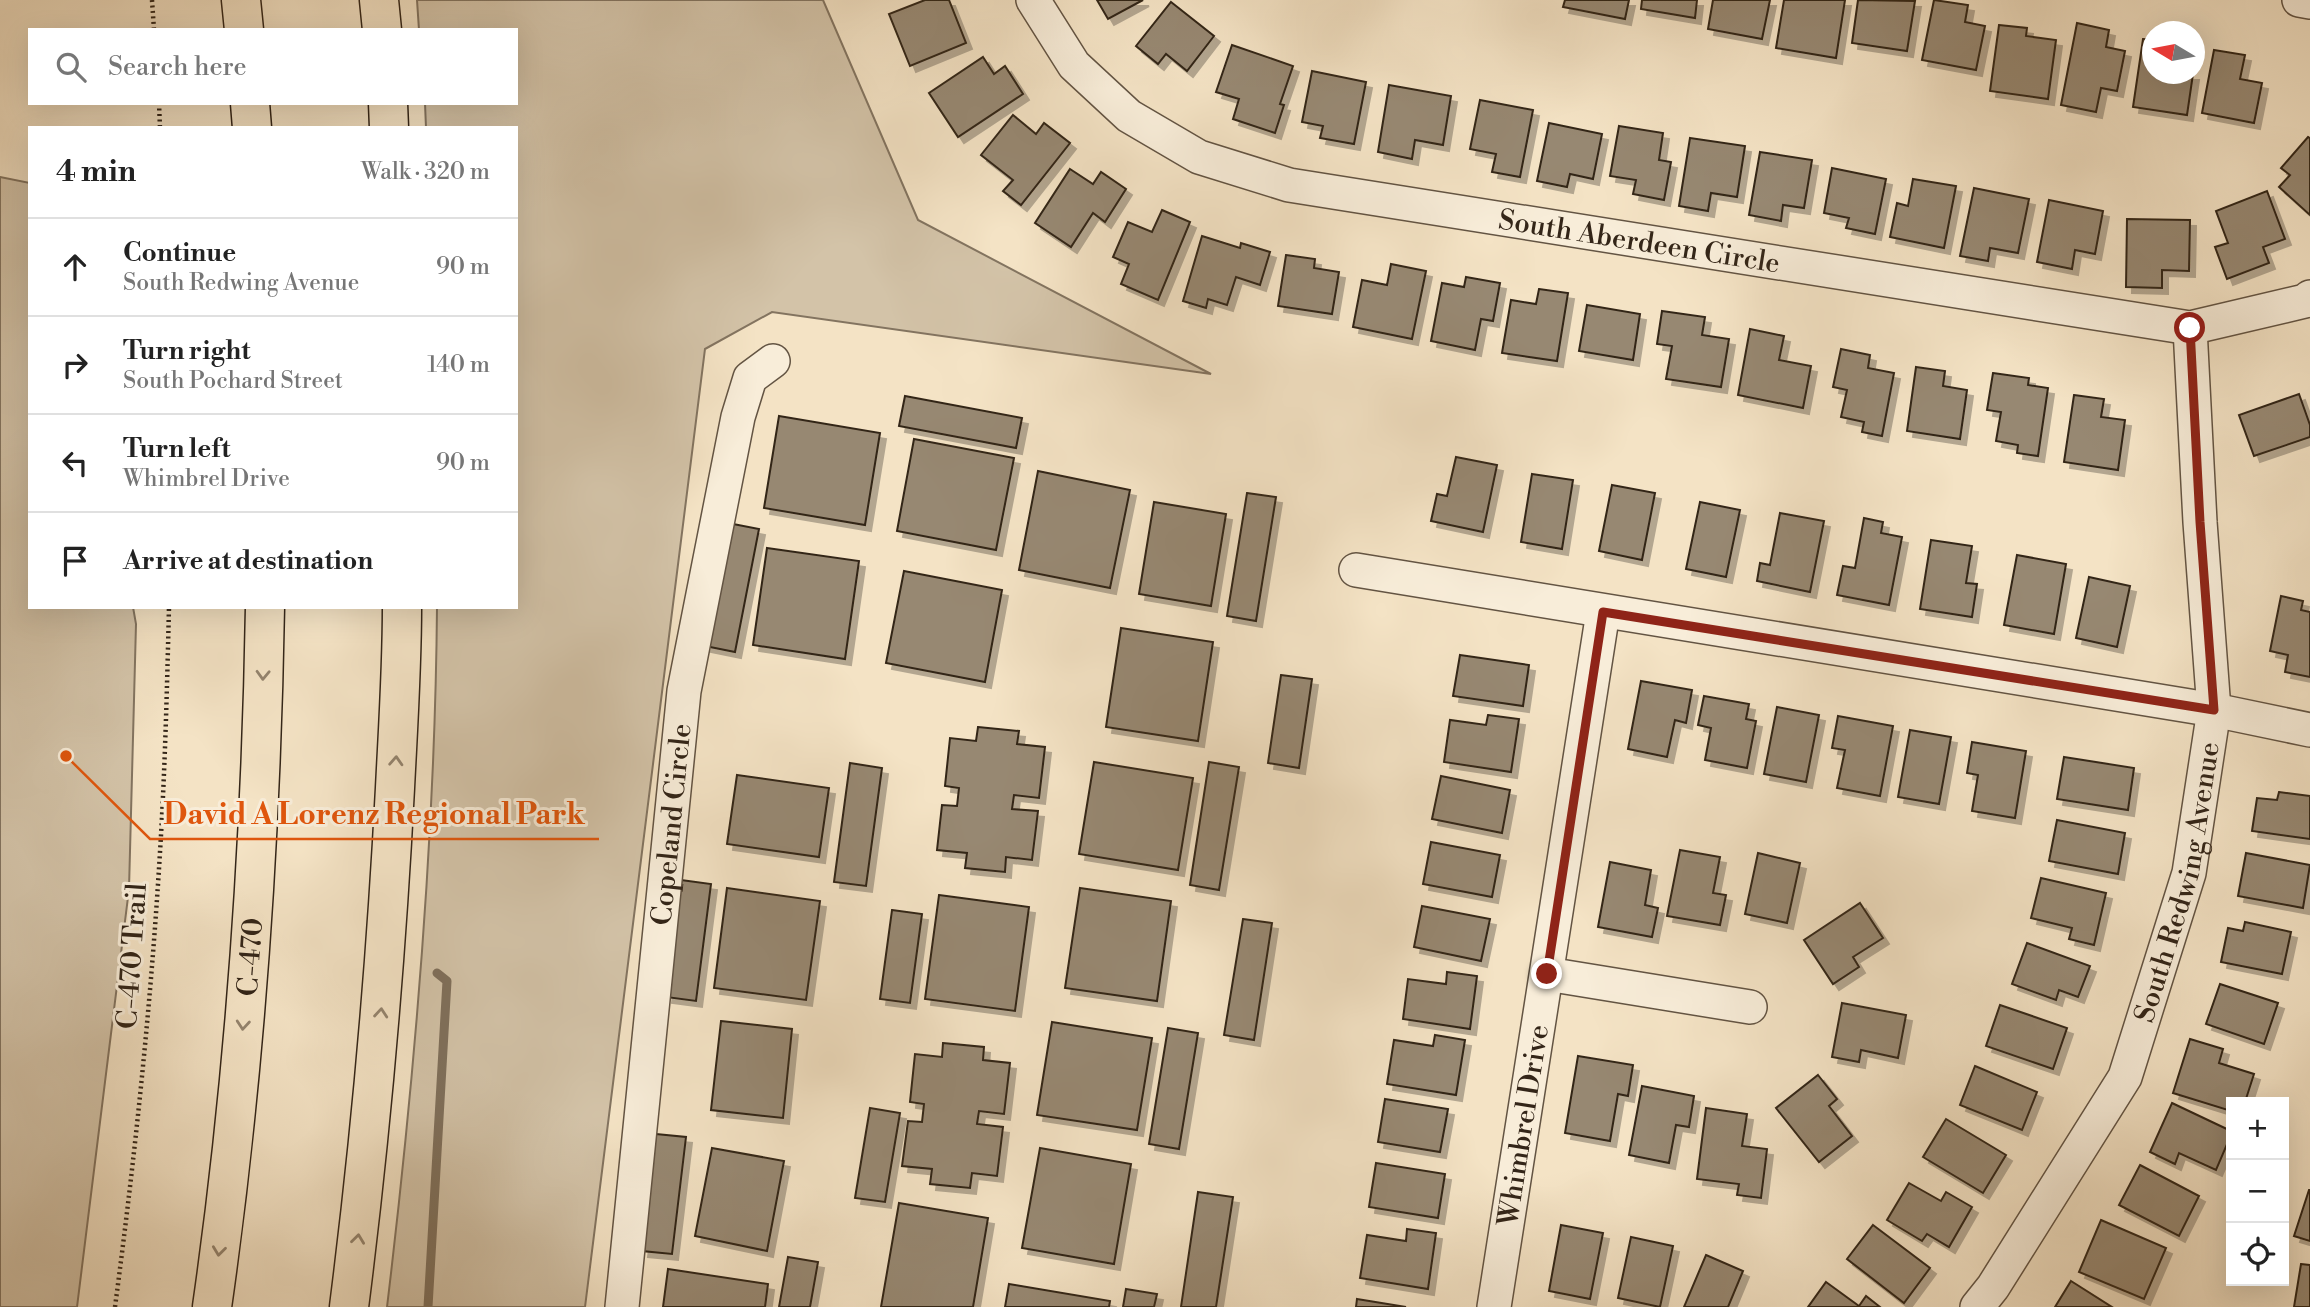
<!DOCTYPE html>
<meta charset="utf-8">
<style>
:root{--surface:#fff;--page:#f6f6f6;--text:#222;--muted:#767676;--line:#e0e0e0}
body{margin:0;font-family:"Libre Bodoni",serif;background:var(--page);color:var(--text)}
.controls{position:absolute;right:21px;bottom:21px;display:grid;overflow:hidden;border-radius:0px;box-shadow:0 7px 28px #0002}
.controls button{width:63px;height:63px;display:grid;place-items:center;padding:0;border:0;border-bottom:2px solid var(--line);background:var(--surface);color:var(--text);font:35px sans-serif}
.compass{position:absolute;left:2142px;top:21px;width:63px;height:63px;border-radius:50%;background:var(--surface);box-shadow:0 7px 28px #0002;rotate:280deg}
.stop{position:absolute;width:21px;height:21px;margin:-16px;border:5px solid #8f2418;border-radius:50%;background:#fff}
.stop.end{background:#8f2418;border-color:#fff;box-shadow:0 2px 7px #0008}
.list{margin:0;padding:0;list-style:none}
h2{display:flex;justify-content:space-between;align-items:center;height:91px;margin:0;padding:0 28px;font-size:30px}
h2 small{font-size:23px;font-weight:400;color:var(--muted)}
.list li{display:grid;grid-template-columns:46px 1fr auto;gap:21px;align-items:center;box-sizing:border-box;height:98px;padding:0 28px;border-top:2px solid var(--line)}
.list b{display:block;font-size:26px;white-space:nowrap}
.list p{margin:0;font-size:23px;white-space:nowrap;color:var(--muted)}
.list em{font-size:23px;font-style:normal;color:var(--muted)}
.icon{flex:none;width:38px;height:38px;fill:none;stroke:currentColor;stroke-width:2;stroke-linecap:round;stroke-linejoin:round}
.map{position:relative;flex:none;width:2310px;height:1307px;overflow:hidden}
.search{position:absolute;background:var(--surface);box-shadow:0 7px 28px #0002;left:28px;top:28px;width:490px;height:77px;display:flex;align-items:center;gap:18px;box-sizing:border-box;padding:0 24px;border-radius:0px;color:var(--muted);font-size:26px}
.panel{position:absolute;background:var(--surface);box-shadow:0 7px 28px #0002;left:28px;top:126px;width:490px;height:483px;border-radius:0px}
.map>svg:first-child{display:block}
.green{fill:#d3c3a8;stroke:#837460;stroke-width:2}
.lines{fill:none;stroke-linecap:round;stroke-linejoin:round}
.stream{stroke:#7f705c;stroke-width:9}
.building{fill:#978872;stroke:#332518;stroke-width:2;filter:url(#shadow)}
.minor-casing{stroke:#635443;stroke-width:36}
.highway-casing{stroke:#332518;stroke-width:41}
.path{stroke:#332518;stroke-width:4.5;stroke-dasharray:2 3.5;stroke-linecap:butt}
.minor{stroke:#f8edd9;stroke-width:33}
.highway{stroke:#f4e3c5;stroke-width:38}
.oneway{stroke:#94846e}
.route{stroke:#8f2418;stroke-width:9}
.labels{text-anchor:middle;stroke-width:6;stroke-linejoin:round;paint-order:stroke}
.street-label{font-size:28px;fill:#332518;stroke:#f8edd9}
.leader{fill:none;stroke:#df560d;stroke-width:2.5}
.callout-dot{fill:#df560d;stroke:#f8edd9;stroke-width:2.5}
.callout-label{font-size:30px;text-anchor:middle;font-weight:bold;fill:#df560d;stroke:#f8edd9;stroke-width:6;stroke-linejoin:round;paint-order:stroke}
</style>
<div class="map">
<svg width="2310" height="1307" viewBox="0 0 2310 1307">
<defs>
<filter id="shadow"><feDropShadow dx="6" dy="6" stdDeviation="0" flood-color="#0004"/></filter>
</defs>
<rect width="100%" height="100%" fill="#f4e3c5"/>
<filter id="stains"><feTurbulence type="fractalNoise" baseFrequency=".00286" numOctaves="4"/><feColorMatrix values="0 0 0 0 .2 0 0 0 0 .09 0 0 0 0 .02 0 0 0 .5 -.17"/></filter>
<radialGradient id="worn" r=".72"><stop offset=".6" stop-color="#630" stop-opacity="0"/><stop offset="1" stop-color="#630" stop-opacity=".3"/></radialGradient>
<g class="green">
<path d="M417 0H823L918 220 1211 374 772 312 705 349 585 1307H387C415 1074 435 842 437 607H516V128H426L425 103H516V30H419Z"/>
<path d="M0 177 30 183V607H133L136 624 129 889 77 1307H0Z"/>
</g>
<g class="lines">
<path class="stream" d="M428 1307 447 981 437 973"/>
</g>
<g class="building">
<path d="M925 0H949L966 43 910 66 889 14Z"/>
<path d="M1097 0H1143L1108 19Z"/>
<path d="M1565 0H1629L1625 19 1563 7Z"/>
<path d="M1642 0H1697L1695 18 1641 9Z"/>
<path d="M1713 0H1770L1762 39 1708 29Z"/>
<path d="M1784 0H1845L1836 58 1776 48Z"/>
<path d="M1858 0 1915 1 1907 51 1852 43Z"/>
<path d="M1934 0 1968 5 1965 22 1985 26 1976 70 1922 60Z"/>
<path d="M1171 2 1214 36 1187 71 1166 54 1158 64 1136 46Z"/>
<path d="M2077 23 2109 30 2106 47 2125 51 2117 91 2101 88 2096 112 2061 105Z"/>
<path d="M1999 25 2027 28 2026 36 2056 40 2048 99 1990 91Z"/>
<path d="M2143 39 2152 40V74H2193L2187 115 2133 107Z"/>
<path d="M1232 45 1293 66 1280 104 1284 105 1275 133 1233 119 1239 99 1216 92Z"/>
<path d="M2214 50 2245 55 2240 79 2262 83 2254 123 2202 113Z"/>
<path d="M983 57 994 74 1005 66 1023 94 958 137 929 93Z"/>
<path d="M1312 71 1366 82 1354 144 1320 138 1323 126 1302 122Z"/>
<path d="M1389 85 1451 96 1443 145 1415 140 1412 159 1378 152Z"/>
<path d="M1480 100 1533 110 1520 177 1492 172 1496 154 1470 149Z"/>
<path d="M1013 115 1036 134 1044 123 1070 143 1021 205 1003 191 1013 180 981 155Z"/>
<path d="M1549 123 1602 134 1593 179 1570 174 1567 187 1537 181Z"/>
<path d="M1619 126 1663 133 1659 160 1671 162 1664 200 1633 194 1636 180 1610 176Z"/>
<path d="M2308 137 2310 138V215L2279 187 2290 175 2281 168Z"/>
<path d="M1690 138 1745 146 1737 197 1711 193 1708 211 1679 206Z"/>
<path d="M1760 152 1812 160 1804 208 1783 205 1781 221 1749 215Z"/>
<path d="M1832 168 1886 179 1875 234 1846 228 1849 218 1824 213Z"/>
<path d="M1070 169 1093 184 1101 172 1126 189 1105 222 1093 213 1071 247 1035 223Z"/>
<path d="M1913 179 1956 186 1944 248 1890 237 1897 203 1908 206Z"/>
<path d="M1974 188 2029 199 2018 253 1990 248 1988 261 1960 256Z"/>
<path d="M2267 191 2285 239 2263 247 2269 263 2227 279 2215 247 2228 243 2216 211Z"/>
<path d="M2049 200 2103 211 2095 254 2075 250 2072 269 2037 262Z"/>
<path d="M1162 210 1190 222 1158 300 1121 284 1129 264 1113 257 1128 222 1152 232Z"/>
<path d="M2127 219 2190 220 2189 271 2162 270V288L2126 287Z"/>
<path d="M1202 236 1240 248 1241 243 1270 252 1260 285 1236 277 1227 305 1208 299 1206 308 1183 301Z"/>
<path d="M1286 255 1315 259 1314 268 1339 272 1332 314 1278 306Z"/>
<path d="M1391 264 1426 271 1412 339 1353 327 1362 280 1387 285Z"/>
<path d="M1466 277 1500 283 1493 321 1481 319 1475 350 1431 341 1442 283 1464 287Z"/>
<path d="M1539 289 1568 293 1557 361 1502 353 1511 300 1536 304Z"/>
<path d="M1587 305 1640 314 1633 360 1579 351Z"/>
<path d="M1662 311 1705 317 1702 335 1729 339 1721 387 1666 379 1672 346 1657 344Z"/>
<path d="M1750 329 1784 336 1779 360 1811 366 1803 408 1738 395Z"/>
<path d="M1841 349 1870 355 1868 368 1894 373 1882 436 1862 432 1864 422 1841 417 1847 390 1833 387Z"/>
<path d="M1916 367 1945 371 1943 386 1967 390 1960 439 1907 431Z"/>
<path d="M1993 373 2029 378 2028 385 2048 388 2038 456 2017 453 2018 445 1996 441 2001 412 1987 410Z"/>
<path d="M2299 394 2310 425V437L2254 456 2239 415Z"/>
<path d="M2074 395 2104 399 2101 417 2125 420 2118 470 2064 462Z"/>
<path d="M905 396 1022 418 1016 448 899 426Z"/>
<path d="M779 416 880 433 865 525 764 508Z"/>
<path d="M914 439 1014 458 996 550 897 531Z"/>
<path d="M1456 457 1497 465 1483 532 1431 521 1437 494 1447 496Z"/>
<path d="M1038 471 1130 490 1110 588 1019 570Z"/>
<path d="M1532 474 1573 480 1562 549 1521 542Z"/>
<path d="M1612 485 1655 493 1642 560 1599 551Z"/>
<path d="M1247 493 1276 497 1256 621 1227 616Z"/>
<path d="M1154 502 1226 514 1211 606 1139 594Z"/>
<path d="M1700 502 1740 510 1726 577 1686 569Z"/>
<path d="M1780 513 1824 521 1810 592 1757 581 1760 563 1770 565Z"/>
<path d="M1864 518 1883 522 1881 533 1902 537 1889 605 1837 595 1843 566 1855 568Z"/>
<path d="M728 523 759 529 735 652 705 646Z"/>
<path d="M1931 540 1972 546 1966 583 1977 584 1972 617 1920 609Z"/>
<path d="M767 548 859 561 845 659 753 645Z"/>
<path d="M2017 555 2066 564 2054 634 2004 625Z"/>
<path d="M904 571 1002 590 985 682 886 663Z"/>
<path d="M2089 577 2130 586 2117 647 2076 638Z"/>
<path d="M2281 596 2303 601 2301 610 2310 612V677L2285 672 2288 655 2270 651Z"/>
<path d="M1121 628 1213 642 1198 741 1106 727Z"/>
<path d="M1460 655 1529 665 1523 706 1453 696Z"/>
<path d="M1281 675 1312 679 1299 768 1268 763Z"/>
<path d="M1641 681 1692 690 1686 723 1675 720 1667 757 1628 749Z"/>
<path d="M1704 696 1749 704 1746 719 1756 721 1747 768 1705 760 1711 728 1698 725Z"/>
<path d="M1777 707 1819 715 1806 782 1764 774Z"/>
<path d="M1488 715 1519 719 1511 772 1444 762 1450 720 1486 725Z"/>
<path d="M1838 716 1893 726 1880 796 1837 788 1845 750 1832 748Z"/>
<path d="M978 727 1019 731 1017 744 1045 747 1039 798 1014 795 1012 809 1038 811 1032 860 1006 857 1005 872 965 868 967 853 937 850 942 805 957 806 959 788 945 786 950 738 976 741Z"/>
<path d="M1910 730 1951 737 1939 804 1898 797Z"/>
<path d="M1972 742 2026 751 2015 818 1972 811 1978 775 1967 773Z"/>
<path d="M2064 757 2134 768 2128 810 2057 799Z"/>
<path d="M1094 762 1193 778 1178 870 1079 854Z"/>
<path d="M1209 762 1239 767 1219 890 1190 885Z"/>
<path d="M850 763 882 768 866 886 834 882Z"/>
<path d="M737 775 829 788 819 857 727 844Z"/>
<path d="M1441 776 1510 790 1502 833 1432 819Z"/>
<path d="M2279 792 2310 796V839L2252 831 2257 798 2277 800Z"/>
<path d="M2057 820 2125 833 2118 874 2049 861Z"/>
<path d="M1431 842 1500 855 1492 897 1423 884Z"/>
<path d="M1680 850 1720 857 1713 893 1726 895 1720 925 1667 916Z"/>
<path d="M1758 853 1800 863 1787 923 1745 914Z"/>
<path d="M2246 853 2310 865 2303 908 2238 896Z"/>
<path d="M1610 862 1651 870 1645 905 1658 908 1652 937 1598 927Z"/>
<path d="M2041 878 2106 893 2094 945 2069 939 2072 928 2031 918Z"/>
<path d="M681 880 711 884 696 1001 666 997Z"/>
<path d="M727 888 820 901 806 1000 714 988Z"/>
<path d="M1080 888 1171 901 1157 1001 1065 988Z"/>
<path d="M939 895 1029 907 1015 1011 925 999Z"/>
<path d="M1860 903 1883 938 1853 957 1859 967 1833 984 1804 940Z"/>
<path d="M1422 906 1490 919 1481 961 1414 947Z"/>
<path d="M892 910 922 914 910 1003 880 999Z"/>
<path d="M1243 919 1272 923 1254 1040 1224 1035Z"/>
<path d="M2245 922 2291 932 2282 974 2221 962 2228 928 2243 931Z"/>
<path d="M2027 943 2090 966 2078 997 2059 990 2056 1000 2012 984Z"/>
<path d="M1447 972 1477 976 1470 1029 1403 1019 1408 979 1446 984Z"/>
<path d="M2220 984 2278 1003 2264 1044 2206 1024Z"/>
<path d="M1842 1003 1906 1015 1898 1058 1861 1050 1859 1062 1832 1057Z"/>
<path d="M2000 1005 2067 1028 2053 1069 1986 1046Z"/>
<path d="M721 1021 792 1029 783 1118 711 1110Z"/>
<path d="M1052 1022 1152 1038 1137 1130 1037 1115Z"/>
<path d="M1168 1028 1198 1033 1179 1149 1149 1144Z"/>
<path d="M1435 1035 1465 1040 1456 1095 1387 1084 1394 1040 1433 1046Z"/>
<path d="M2190 1039 2223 1049 2219 1063 2254 1074 2245 1102H2231V1111L2173 1093Z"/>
<path d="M943 1043 984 1047 983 1060 1010 1063 1004 1114 979 1111 977 1124 1003 1127 997 1176 972 1173 970 1188 930 1184 932 1169 902 1166 908 1121 922 1122 924 1104 910 1102 915 1054 942 1057Z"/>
<path d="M1578 1056 1633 1065 1628 1096 1618 1094 1610 1141 1565 1133Z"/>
<path d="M1975 1066 2037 1092 2022 1130 1960 1105Z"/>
<path d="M1818 1075 1837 1099 1829 1106 1852 1136 1819 1162 1776 1108Z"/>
<path d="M1642 1086 1694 1096 1689 1127 1676 1125 1669 1163 1629 1155Z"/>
<path d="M1385 1099 1448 1109 1440 1152 1378 1142Z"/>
<path d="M2172 1103 2231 1131V1135L2216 1170 2179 1153 2175 1164 2150 1152Z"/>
<path d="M870 1108 900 1113 885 1202 855 1198Z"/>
<path d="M1706 1108 1747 1114 1742 1146 1767 1149 1761 1198 1737 1195 1739 1184 1697 1179Z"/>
<path d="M1946 1119 2006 1155 1983 1193 1923 1157Z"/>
<path d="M656 1134 686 1137 672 1254 642 1251Z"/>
<path d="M712 1148 784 1161 767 1251 695 1236Z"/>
<path d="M1040 1148 1131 1164 1114 1264 1022 1248Z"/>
<path d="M1376 1163 1445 1174 1438 1218 1369 1207Z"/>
<path d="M2140 1165 2199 1196 2179 1236 2119 1205Z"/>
<path d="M1909 1183 1941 1201 1946 1192 1972 1207 1949 1247 1927 1234 1922 1241 1887 1220Z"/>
<path d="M2309 1190H2310V1241L2294 1236Z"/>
<path d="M1198 1192 1233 1197 1216 1307H1181Z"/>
<path d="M899 1203 988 1218 973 1307H881Z"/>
<path d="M2101 1220 2166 1248 2144 1299 2079 1272Z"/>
<path d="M1561 1225 1603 1233 1590 1299 1549 1291Z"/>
<path d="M1873 1225 1930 1268 1904 1303 1847 1259Z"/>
<path d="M1407 1229 1436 1233 1428 1289 1360 1278 1367 1235 1406 1241Z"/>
<path d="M1631 1237 1673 1246 1660 1307 1618 1298Z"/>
<path d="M1706 1255 1743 1271 1728 1307H1684Z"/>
<path d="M788 1257 818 1262 810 1307H779Z"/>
<path d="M2301 1264 2310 1265V1307H2294Z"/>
<path d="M668 1269 768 1284 765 1307H663Z"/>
<path d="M2071 1281 2112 1307H2055Z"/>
<path d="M1826 1282 1859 1306 1866 1296 1880 1307H1808Z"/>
<path d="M1009 1284 1110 1301 1109 1307H1005Z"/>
<path d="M1126 1289 1157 1294 1154 1307H1123Z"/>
<path d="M1357 1299 1406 1307H1356Z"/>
</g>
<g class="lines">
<defs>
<g id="minor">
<path id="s1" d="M1033 0 1074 65 1129 116 1199 157 1289 185 2190 328 2305 301 2310 297"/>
<path d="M2299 0 2310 2"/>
<path d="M1356 570 2214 710 2310 730"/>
<path d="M1547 974 1750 1007"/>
<path id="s2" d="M622 1307 684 691 738 417 750 378 773 361"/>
<path id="s3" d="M1494 1307 1603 612"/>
<path id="s4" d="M1977 1307 1993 1287 2125 1077 2189 873 2214 710 2200 522 2190 328"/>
</g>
<g id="highway">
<path d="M241 0 244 30"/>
<path d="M379 0 382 30"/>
<path d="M250 103 252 128"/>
<path d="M388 103 389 128"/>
<path id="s5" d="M212 1307C245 1076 261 841 265 607"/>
<path d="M349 1307C371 1134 386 962 395 788 398 728 402 668 402 607"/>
</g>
</defs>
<use href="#minor" class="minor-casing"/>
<use href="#highway" class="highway-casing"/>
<g class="path">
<path d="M152 0 154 30"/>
<path d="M159 103 160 128"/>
<path d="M115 1307C135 1156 151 1004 160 852 165 770 167 689 169 607"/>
</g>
<use href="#minor" class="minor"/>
<use href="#highway" class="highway"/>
</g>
<defs><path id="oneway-chevron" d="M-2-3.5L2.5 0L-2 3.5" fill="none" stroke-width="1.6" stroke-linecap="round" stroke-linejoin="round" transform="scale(1.75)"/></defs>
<g class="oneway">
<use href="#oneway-chevron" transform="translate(263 675) rotate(92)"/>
<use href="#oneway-chevron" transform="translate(396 761) rotate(-87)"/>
<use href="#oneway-chevron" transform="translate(381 1013) rotate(-85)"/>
<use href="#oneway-chevron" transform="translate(243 1025) rotate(95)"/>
<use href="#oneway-chevron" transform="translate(358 1239) rotate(-83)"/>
<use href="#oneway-chevron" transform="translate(219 1251) rotate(97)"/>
</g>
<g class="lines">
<path class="route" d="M1547 974 1603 612 2214 710 2200 522 2190 328"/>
</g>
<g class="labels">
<g class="street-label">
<text dy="10" stroke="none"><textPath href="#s1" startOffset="682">South Aberdeen Circle</textPath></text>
<text dy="10" stroke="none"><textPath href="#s2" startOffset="485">Copeland Circle</textPath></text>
<text dy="10" stroke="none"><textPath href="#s4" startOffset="476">South Redwing Avenue</textPath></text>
<text transform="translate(131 956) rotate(-86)" y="10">C-470 Trail</text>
<text dy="10" stroke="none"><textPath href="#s5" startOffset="352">C-470</textPath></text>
<text dy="10" stroke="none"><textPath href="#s3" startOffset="184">Whimbrel Drive</textPath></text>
</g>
</g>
<path class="leader" d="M66 756L150 839H599"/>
<circle class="callout-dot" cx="66" cy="756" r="7"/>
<g class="callout-label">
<text x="374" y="824">David A Lorenz Regional Park</text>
</g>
<rect width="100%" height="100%" filter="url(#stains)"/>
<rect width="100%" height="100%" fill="url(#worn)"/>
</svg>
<div class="controls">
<button>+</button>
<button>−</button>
<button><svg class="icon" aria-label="locate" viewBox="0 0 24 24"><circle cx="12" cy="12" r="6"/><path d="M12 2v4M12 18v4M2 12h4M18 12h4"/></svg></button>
</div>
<svg class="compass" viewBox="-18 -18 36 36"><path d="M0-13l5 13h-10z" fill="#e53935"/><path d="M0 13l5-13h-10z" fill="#767676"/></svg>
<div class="stop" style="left:2190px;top:328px"></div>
<div class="stop end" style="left:1547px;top:974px"></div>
<div class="search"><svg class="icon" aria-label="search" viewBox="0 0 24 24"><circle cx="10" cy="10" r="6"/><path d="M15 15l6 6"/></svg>Search here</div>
<section class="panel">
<h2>4 min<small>Walk · 320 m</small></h2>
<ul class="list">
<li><svg class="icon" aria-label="ahead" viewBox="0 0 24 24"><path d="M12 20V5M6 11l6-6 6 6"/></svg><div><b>Continue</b><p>South Redwing Avenue</p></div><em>90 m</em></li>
<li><svg class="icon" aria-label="right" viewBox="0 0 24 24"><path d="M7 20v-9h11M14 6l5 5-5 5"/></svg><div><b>Turn right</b><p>South Pochard Street</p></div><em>140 m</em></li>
<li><svg class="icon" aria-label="left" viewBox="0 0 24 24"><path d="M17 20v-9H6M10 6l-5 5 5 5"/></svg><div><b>Turn left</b><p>Whimbrel Drive</p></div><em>90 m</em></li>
<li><svg class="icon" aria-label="arrive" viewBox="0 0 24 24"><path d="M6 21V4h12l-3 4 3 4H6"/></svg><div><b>Arrive at destination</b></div></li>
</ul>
</section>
</div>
